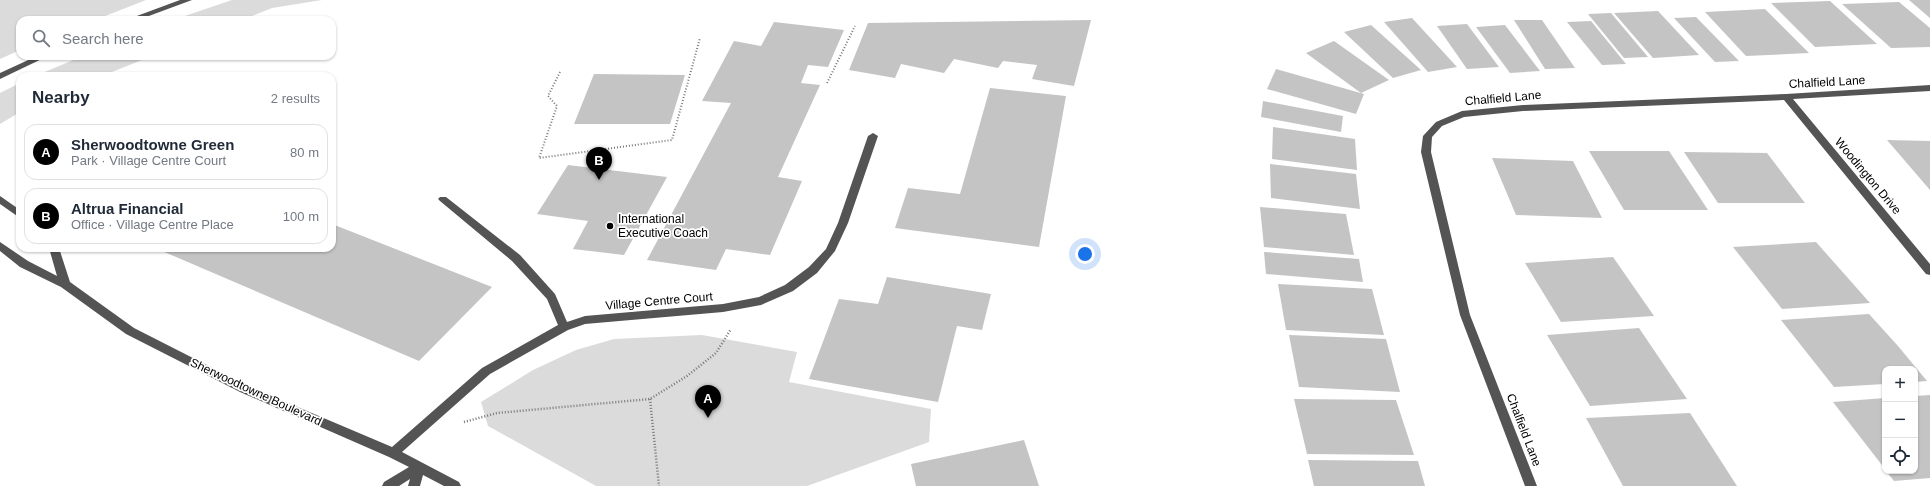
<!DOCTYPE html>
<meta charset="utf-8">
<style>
:root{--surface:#fff;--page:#f6f6f7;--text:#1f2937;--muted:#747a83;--line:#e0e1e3;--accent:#000}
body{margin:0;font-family:Arial,sans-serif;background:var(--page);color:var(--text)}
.controls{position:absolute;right:12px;bottom:12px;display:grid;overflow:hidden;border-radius:8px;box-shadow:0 1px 3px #0004}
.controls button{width:36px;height:36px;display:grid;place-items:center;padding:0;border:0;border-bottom:1px solid var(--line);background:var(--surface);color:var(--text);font:20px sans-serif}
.you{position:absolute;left:1085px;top:254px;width:14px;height:14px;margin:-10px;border:3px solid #fff;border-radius:50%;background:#1a73e8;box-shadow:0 0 0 6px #1a73e833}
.badge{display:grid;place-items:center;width:26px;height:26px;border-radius:50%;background:var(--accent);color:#fff;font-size:13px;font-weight:700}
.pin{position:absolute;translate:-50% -33px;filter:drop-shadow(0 1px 2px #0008)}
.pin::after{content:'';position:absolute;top:21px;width:14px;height:12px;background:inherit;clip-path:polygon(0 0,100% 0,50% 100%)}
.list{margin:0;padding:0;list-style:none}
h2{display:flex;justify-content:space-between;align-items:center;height:52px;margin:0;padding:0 16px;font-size:17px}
h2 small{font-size:13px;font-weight:400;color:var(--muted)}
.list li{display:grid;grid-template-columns:26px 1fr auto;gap:12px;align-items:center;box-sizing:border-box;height:56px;margin:0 8px 8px;padding:0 8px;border:1px solid var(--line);border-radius:12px}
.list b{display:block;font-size:15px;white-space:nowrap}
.list p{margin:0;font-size:13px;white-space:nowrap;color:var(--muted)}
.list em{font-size:13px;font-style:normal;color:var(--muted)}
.icon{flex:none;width:22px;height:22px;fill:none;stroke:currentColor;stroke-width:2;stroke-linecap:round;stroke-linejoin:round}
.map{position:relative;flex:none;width:1930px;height:486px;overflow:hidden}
.search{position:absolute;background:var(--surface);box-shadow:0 1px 3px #0004;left:16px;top:16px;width:320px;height:44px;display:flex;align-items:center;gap:10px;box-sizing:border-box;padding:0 14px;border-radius:12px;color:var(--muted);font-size:15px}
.panel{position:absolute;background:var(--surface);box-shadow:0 1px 3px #0004;left:16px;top:72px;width:320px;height:180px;border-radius:12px}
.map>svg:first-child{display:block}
.green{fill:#dbdbdb}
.building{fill:#c4c4c4}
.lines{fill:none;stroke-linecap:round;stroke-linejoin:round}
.path-far1{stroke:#767676;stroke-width:2;stroke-dasharray:1 2;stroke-linecap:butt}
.path{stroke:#767676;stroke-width:2.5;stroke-dasharray:1 2;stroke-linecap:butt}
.minor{fill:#545454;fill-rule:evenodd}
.poi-dot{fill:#000;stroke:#fff;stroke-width:1.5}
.labels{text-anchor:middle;stroke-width:3.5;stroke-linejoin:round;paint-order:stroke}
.street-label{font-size:12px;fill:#000;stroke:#fff}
.poi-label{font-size:12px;fill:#000;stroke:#fff;text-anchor:start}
</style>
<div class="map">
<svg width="1930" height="486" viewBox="0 0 1930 486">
<rect width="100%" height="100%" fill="#fff"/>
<g class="green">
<path d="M0 0H146L95 20H20V50L0 59Z"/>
<path d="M232 0H322L272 8 242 20H173Z"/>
<path d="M83 56H152L102 76H35Z"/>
<path d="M20 83V112L0 124V93Z"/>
<path d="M702 335 797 352 789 382 931 409 929 442 807 486H596L488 426 481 402 533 370 576 350 614 339Z"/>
</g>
<g class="building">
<path d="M1909 0H1930V18Z"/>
<path d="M1830 1 1877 44 1815 47 1771 3Z"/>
<path d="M1899 2 1930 28V47L1891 48 1842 4Z"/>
<path d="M1765 9 1809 53 1746 56 1705 12Z"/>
<path d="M1658 11 1699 55 1653 58 1614 13Z"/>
<path d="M1611 13 1648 57 1624 58 1588 14Z"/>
<path d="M1696 17 1739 61 1715 62 1674 18Z"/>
<path d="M1412 18 1457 67 1428 72 1384 22Z"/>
<path d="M1091 20 1074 86 1032 79 1037 65 1003 61 998 68 954 59 944 73 901 64 895 78 849 70 868 23Z"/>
<path d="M1514 20H1542L1575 68 1545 69Z"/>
<path d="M1591 21 1626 64 1602 65 1567 22Z"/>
<path d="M774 22 844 30 828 67 808 65 801 83 820 85 778 177 802 181 770 255 726 249 716 270 647 260 731 103 702 101 734 41 761 46Z"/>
<path d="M1467 24 1499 67 1467 69 1437 26Z"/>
<path d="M1371 25 1421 70 1393 78 1344 32Z"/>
<path d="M1505 25 1540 71 1510 73 1476 27Z"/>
<path d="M1334 41 1389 80 1361 93 1306 53Z"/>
<path d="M1276 69 1364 94 1356 114 1267 89Z"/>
<path d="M594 74 685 75 670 124H574Z"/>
<path d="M990 88 1066 96 1039 247 895 228 908 188 960 194Z"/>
<path d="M1263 101 1343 116 1341 132 1261 117Z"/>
<path d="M1273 127 1355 139 1357 170 1272 159Z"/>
<path d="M1887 140 1930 141V190Z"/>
<path d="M1589 151H1669L1708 210H1624Z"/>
<path d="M1684 152 1767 153 1805 203H1718Z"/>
<path d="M1492 158 1573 161 1602 218 1516 215Z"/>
<path d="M1270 164 1356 174 1360 209 1271 198Z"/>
<path d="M568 165 667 177 624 255 573 249 588 221 537 214Z"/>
<path d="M1260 207 1346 214 1354 255 1264 247Z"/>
<path d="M332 224 492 287 419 361 155 248H332Z"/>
<path d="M1816 242 1870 303 1782 309 1733 247Z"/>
<path d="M1264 252 1359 259 1363 282 1266 274Z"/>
<path d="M1613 257 1654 316 1561 322 1525 263Z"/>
<path d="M887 277 991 294 982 330 957 326 938 402 809 379 839 299 878 304Z"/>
<path d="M1278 284 1372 289 1384 335 1286 330Z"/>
<path d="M1869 314 1898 346 1927 381 1915 382V369H1885V384L1834 387 1781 320Z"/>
<path d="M1639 328 1687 399 1590 406 1547 335Z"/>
<path d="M1289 335 1386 339 1400 392 1299 387Z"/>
<path d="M1930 395V478L1894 481 1886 471H1915V396Z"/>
<path d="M1885 398V469L1833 402Z"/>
<path d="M1294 399 1396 400 1414 455 1307 454Z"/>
<path d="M1690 413 1737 486H1623L1586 418Z"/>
<path d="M1024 440 1039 486H916L911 464Z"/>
<path d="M1308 460 1418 461 1425 486H1314Z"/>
</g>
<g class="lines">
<g class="path-far1">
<path d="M560 72 548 96 557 106 539 158 672 140 700 38"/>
<path d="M827 83 855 26"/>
</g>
<g class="path">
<path d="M650 399 659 486"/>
<path d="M464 422 497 413 650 399 687 376 716 353 731 329"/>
</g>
<g class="minor">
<path d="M180 0H192L138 20H126Z"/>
<path d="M37 56H48L0 79V73Z"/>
<path d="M1930 85V91L1793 99 1930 264V275L1926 274 1784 100 1523 111 1464 117 1442 126 1432 137 1431 152 1470 315 1537 486H1525L1460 315 1421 152 1423 136 1436 122 1462 111 1523 105 1786 94Z"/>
<path d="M873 133 878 136 848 223 835 251 817 273 793 291 761 305 723 312 585 324 568 330 490 374 402 452 459 482 461 486H444L423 475 420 486H408L410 479 399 486H382L384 482 409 467 389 457 240 392 126 334 61 287 20 267 0 251V242L28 261 57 276 49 248H59L70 282 134 328 248 386 392 447 482 368 558 325 547 299 512 261 440 201 438 199 440 197H446L520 255 555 294 567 322 585 316 723 304 759 297 785 285 809 267 826 249 838 223 868 136Z"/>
<path d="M0 196 20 210V218L0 204Z"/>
</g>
</g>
<circle class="poi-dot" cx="610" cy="226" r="4"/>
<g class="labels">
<g class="street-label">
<text transform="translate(1827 82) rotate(-3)" y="4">Chalfield Lane</text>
<text transform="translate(1503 98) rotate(-5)" y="4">Chalfield Lane</text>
<text transform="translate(1868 176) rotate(50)" y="4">Woodington Drive</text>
<text transform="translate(659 301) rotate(-5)" y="4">Village Centre Court</text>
<text transform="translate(256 392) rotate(25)" y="4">Sherwoodtowne Boulevard</text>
<text transform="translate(1524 430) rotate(69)" y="4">Chalfield Lane</text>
</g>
<g class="poi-label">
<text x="618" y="223">International<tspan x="618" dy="14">Executive Coach</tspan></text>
</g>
</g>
</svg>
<div class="controls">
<button>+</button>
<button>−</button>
<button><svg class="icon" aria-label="locate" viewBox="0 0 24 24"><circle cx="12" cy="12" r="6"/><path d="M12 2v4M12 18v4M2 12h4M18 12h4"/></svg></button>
</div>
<div class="you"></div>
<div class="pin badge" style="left:708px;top:418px">A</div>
<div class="pin badge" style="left:599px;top:180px">B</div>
<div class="search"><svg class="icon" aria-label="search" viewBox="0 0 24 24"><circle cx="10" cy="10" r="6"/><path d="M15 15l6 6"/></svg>Search here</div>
<section class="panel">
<h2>Nearby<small>2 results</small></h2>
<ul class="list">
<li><span class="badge">A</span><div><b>Sherwoodtowne Green</b><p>Park · Village Centre Court</p></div><em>80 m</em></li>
<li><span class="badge">B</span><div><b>Altrua Financial</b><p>Office · Village Centre Place</p></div><em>100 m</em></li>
</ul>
</section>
</div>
